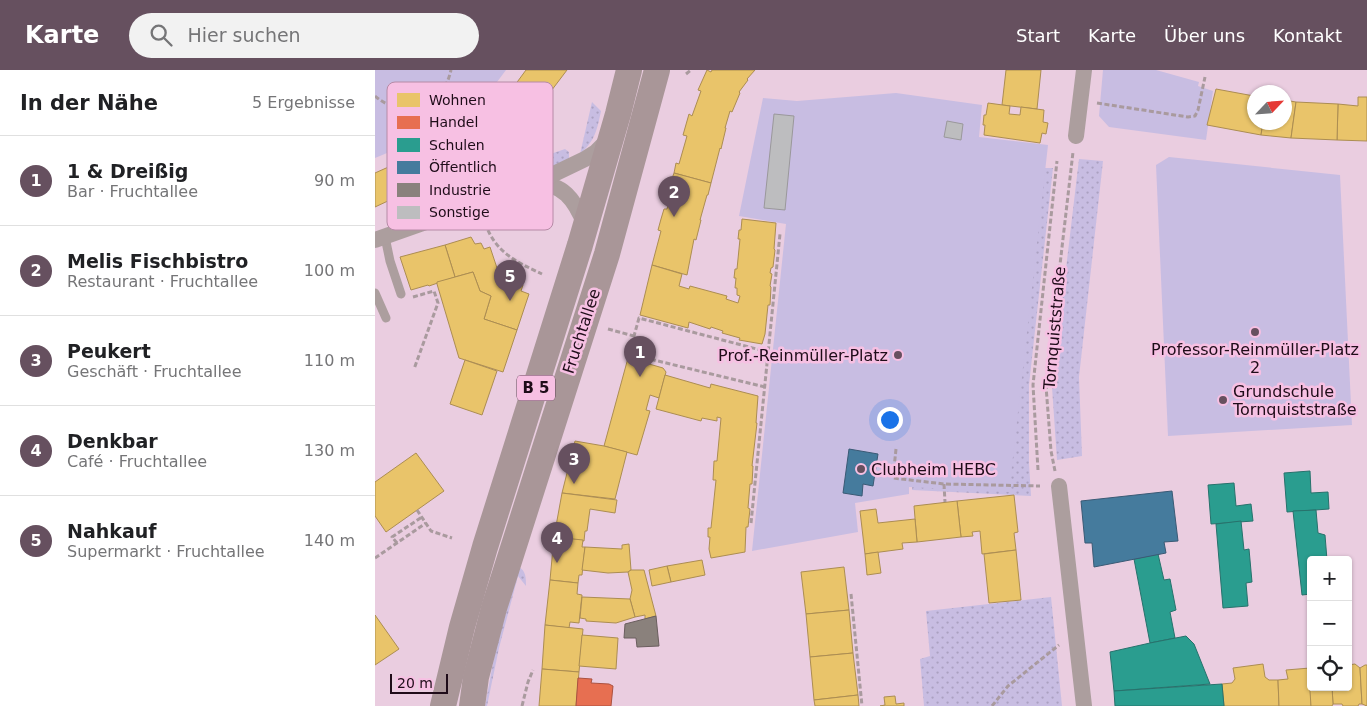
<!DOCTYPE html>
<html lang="de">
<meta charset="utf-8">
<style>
:root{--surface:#fff;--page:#f2f2f2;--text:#202124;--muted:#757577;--line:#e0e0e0;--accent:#66505f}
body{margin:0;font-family:"DejaVu Sans",sans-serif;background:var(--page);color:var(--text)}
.controls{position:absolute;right:15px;bottom:15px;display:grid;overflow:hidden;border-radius:5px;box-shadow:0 1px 4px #0004}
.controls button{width:45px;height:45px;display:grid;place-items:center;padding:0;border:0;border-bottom:1px solid var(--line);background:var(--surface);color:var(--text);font:25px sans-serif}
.compass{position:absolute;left:872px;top:15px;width:45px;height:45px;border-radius:50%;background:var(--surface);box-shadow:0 1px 4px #0004;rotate:64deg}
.scale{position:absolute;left:15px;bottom:12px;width:58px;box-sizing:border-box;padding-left:5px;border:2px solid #1f0c19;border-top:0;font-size:14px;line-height:18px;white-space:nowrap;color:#1f0c19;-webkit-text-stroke:4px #f7c0e3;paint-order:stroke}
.you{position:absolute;left:514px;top:349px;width:18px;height:18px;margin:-12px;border:4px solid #fff;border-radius:50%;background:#1a73e8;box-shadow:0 0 0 8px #1a73e833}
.badge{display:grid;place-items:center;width:32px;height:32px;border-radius:50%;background:var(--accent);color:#fff;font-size:16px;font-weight:700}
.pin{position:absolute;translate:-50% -41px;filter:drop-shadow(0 1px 2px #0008)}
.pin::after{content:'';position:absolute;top:26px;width:18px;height:15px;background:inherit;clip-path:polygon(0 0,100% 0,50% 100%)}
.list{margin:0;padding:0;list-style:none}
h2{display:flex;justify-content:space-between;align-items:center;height:65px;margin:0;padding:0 20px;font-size:21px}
h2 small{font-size:16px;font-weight:400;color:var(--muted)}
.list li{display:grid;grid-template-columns:32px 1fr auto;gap:15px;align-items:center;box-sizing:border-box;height:90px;padding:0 20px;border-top:1px solid var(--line)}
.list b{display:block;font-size:19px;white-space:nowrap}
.list p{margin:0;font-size:16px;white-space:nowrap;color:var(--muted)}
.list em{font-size:16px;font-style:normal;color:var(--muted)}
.icon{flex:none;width:28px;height:28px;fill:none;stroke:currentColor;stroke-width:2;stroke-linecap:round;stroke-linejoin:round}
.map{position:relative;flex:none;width:992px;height:636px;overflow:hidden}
header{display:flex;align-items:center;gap:30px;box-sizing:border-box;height:70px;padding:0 25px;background:var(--accent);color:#fff}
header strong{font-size:24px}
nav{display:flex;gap:28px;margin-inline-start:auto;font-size:18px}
.search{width:350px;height:45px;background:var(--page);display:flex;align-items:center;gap:12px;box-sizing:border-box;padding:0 18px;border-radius:28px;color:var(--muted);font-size:19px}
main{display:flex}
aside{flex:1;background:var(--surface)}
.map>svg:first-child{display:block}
.grass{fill:url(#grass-dots)}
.green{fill:#c8bde2}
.homes{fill:#e9c46a;stroke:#ac8d52}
.shops{fill:#e76f51;stroke:#ab5140}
.schools{fill:#2a9d8f;stroke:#27726c}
.public{fill:#457b9d;stroke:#3a5a75}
.industry{fill:#8a817c;stroke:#6a5e5e}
.building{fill:#bdbdbf;stroke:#9a989b}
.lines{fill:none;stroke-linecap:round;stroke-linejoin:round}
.path{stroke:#a99a9e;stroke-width:3;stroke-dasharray:5 2.5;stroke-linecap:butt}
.service{stroke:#ac9e9e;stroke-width:9}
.minor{stroke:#ac9e9e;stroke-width:16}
.primary{stroke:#a99698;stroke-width:26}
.poi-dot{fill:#66505f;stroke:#f7c0e3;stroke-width:2}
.labels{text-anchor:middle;stroke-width:5;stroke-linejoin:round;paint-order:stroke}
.shield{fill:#f7c0e3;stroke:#604256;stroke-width:1}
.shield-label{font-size:15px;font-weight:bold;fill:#1f0c19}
.street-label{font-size:16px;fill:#1f0c19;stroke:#f7c0e3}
.poi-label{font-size:16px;fill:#1f0c19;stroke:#f7c0e3;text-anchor:start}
.key{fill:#f7c0e3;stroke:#b68aa6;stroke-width:1}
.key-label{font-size:14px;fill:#1f0c19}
</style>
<header>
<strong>Karte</strong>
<div class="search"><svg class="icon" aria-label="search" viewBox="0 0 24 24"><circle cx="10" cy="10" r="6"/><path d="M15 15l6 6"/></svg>Hier suchen</div>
<nav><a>Start</a><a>Karte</a><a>Über uns</a><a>Kontakt</a></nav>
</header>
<main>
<aside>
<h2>In der Nähe<small>5 Ergebnisse</small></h2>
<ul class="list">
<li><span class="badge">1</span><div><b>1 &amp; Dreißig</b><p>Bar · Fruchtallee</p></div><em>90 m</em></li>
<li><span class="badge">2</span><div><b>Melis Fischbistro</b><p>Restaurant · Fruchtallee</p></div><em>100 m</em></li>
<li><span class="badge">3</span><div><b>Peukert</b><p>Geschäft · Fruchtallee</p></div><em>110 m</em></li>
<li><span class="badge">4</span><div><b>Denkbar</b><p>Café · Fruchtallee</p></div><em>130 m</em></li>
<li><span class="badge">5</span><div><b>Nahkauf</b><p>Supermarkt · Fruchtallee</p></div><em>140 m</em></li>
</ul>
</aside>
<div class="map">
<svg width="992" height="636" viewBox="0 0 992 636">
<defs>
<pattern id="grass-dots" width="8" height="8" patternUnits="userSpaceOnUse" patternTransform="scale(1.25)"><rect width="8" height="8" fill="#c8bde2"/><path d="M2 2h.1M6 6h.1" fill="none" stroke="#aba1c1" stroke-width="1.8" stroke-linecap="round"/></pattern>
</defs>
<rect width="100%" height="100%" fill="#eacde0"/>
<g class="grass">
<path d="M217 32 226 41C222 60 220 71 205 84Z"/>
<path d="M190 79 194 82V88L192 92 168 99 164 88Z"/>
<path d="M704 89 728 91 704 307 707 386 682 390 677 317Z"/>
<path d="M658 98H678L654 315V393L656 426 537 420 539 381Z"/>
<path d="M144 497C151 501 151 508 151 516L143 506 124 578 112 636H110L121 577Z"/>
<path d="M676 527 687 636H549L545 589 555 586 551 541Z"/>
</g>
<g class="green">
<path d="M0 0H131L116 20 41 71 0 88Z"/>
<path d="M728 0H781L824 12 823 16 838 21 831 70 734 57 724 46Z"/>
<path d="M521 23 607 35 604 67 673 75 634 422 534 417V424L480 433 483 462 377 481 411 154 364 146 388 28 422 31Z"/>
<path d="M794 87 965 105 977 355 793 366 781 95Z"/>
</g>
<g class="homes">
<path d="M151 0H192L136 74 115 49Z"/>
<path d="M332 0 336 2 337 0H380L372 9 373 10 364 22 365 23 357 42 355 41 350 58H351L346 79 345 78 336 113 299 103 301 93 304 94 312 66 308 65 314 44 317 46 326 21 323 20Z"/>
<path d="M631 0H666L662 39 627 35Z"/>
<path d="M841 19 879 26V52H888L886 65 832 55Z"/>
<path d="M983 27H992V71L962 70 963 34 983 36Z"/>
<path d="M909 30 921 32 916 68 886 65 888 52H909Z"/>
<path d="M921 32 963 34 962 70 916 68Z"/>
<path d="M613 33 635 36 634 44 645 45 646 37 669 40 668 52 673 53 671 64 667 63 665 73 609 65 610 55H608L609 45H611Z"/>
<path d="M47 82 60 109 0 137V103Z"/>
<path d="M299 103 336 113 333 125H332L325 150H326L321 170 319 169 312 205 277 195 286 161 283 160 286 149 289 139H292L299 115 295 114Z"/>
<path d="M367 149 401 153 399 179 400 180 398 197 396 198 395 203 397 204 395 216 396 217 395 235H393L390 264 387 274 364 270 365 268 347 263 348 261 336 257 335 259 314 252 313 258 265 245 277 195 307 204 304 216 314 219 315 216 352 226 351 229 363 233 365 226 362 225V218H360L361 208H359L360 199H362L365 169H363L364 160H366Z"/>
<path d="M96 167 100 174 106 173 109 179 115 177 122 198 141 205 138 211 148 215 146 221 154 224 142 260 109 249 116 226 105 221 98 202 80 207 70 175Z"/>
<path d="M70 175 80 207 54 216 53 215 36 220 25 187Z"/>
<path d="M98 202 105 221 116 226 109 249 142 260 128 302 84 288 62 214V212Z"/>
<path d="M253 288 288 298 291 302 284 328 275 325 271 340 275 341 262 385 229 376Z"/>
<path d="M90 290 122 301 107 345 75 334Z"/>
<path d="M290 305 335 318 336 314 383 326 381 353H382L377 396H378L377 414H375L373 438 375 439 373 457H371L370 482 336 488 334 479 335 467H333V458H336L341 410H338L339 391H342L346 348 342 347V351L327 348 326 351 281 339Z"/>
<path d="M200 371 229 376 252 382 240 429 187 423Z"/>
<path d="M41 383 69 421 11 462 0 446V412Z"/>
<path d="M187 423 242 430 240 443 215 439 212 461H210L209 471 179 467Z"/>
<path d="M639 425 643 462 639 463 641 480 607 484 605 461 597 462 598 466 586 467 582 431Z"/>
<path d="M582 431 586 467 542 472 539 436Z"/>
<path d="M501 439 503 453 540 449 542 472 527 473 528 479 490 484 485 441Z"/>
<path d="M179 467 208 470 207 477H210L207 505H204L203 513 175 510Z"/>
<path d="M254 474 256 500 253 502 233 503 207 500 210 477 247 479V475Z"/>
<path d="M641 480 646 530 614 533 609 484Z"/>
<path d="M503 482 506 503 492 505 490 484Z"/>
<path d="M327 490 330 505 296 512 292 496Z"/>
<path d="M292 496 296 512 277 516 274 500Z"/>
<path d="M469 497 474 540 431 544 426 502Z"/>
<path d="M256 500H269L281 546 270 549V545L260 547 255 529 257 520 253 502Z"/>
<path d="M175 510 203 513 202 524 207 525 204 553 195 552 194 558 170 555Z"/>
<path d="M207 527 255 529 260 547 241 553 211 551V549L205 548Z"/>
<path d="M474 540 478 583 435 587 431 544Z"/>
<path d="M0 545 24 579 0 595Z"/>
<path d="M170 555 208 559 204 602 167 599Z"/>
<path d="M207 565 243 568 241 599 204 596Z"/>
<path d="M478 583 483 625 439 630 435 587Z"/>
<path d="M888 594 890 607 894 610H903L904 636H849L847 614 857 613 860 609 858 598Z"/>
<path d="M980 594 985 598 987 634H984L983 636H968L967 634H958L957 617H973V595Z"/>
<path d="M990 595H992V636L987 634 985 598Z"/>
<path d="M935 598 936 636H904L903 610 913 609 911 600Z"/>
<path d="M167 599 204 602 201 636H164Z"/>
<path d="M934 607H936V617H957L958 634 957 636H936Z"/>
<path d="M483 625 484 636H440L439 630Z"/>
<path d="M520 626 521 634 529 633V636H505L510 635 509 627Z"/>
</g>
<path class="shops" d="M203 608 217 609 216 613 234 614 238 616 236 636H201Z"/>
<g class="schools">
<path d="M935 401 936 423 953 422 954 439 912 442 909 403Z"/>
<path d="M859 413 861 436 876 434 878 451 836 454 833 415Z"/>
<path d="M941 440 943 463 950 465 952 490H936V524L927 525 918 441Z"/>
<path d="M866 451 869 480 874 479 877 512 871 513 873 536 848 538 841 454Z"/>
<path d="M783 484 789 510 795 509 801 540 795 542 800 568 775 573 759 489Z"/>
<path d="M811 566 819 574 835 614 739 621 735 582 775 573Z"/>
<path d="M847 614 849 636H740L739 621Z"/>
</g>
<g class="public">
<path d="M474 379 503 384 498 416 488 414 487 426 468 423Z"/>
<path d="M797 421 803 471 789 472 791 483 719 497 717 473H710L706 431Z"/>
</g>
<path class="industry" d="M281 546 284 576 262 577 261 568H249L250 554Z"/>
<g class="building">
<path d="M399 44 419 46 410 140 389 138Z"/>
<path d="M572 51 588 54 586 70 569 67Z"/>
</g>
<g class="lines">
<g class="path">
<path d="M311 4 316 0"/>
<path d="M0 26C18 42 48 46 65 25 70 18 74 9 76 0"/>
<path d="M722 33 813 47 820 46 823 40 830 7"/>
<path d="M110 153C121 183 140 191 167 204"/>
<path d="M38 227 59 221 63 233 39 299"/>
<path d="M233 259 259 266"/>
<path d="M390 317 254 284 264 248 393 282"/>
<path d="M521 379 518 408 569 414 665 416"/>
<path d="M663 400 658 315 682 91"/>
<path d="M680 401 676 381 671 316 698 82"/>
<path d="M569 414 570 432"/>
<path d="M42 440 56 461 77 468"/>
<path d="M376 453 405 164"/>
<path d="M22 473 17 467 47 447"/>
<path d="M0 488 51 453"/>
<path d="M476 524 487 636"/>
<path d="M147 636 153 612 158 600"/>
<path d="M617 636 633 616 684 575"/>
</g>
<g class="service">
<path d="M10 167 15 191 26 224"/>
<path d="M0 223 11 248"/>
</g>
<g class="minor">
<path d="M701 66 709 0"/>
<path d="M158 114C188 112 200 130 210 155"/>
<path d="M0 170 158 114 210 89 221 82 233 70"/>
<path d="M684 416 709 636"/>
</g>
<g class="primary">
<path d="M68 636 87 557 110 477 205 175 243 44 254 0"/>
<path d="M97 636 101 607 119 538 232 184 282 0"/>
</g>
</g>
<g class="poi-dot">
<circle cx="880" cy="262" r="5"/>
<circle cx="523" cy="285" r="5"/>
<circle cx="848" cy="330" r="5"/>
<circle cx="486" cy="399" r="5"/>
</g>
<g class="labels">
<rect class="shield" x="142" y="305.5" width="38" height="25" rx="4"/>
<g class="shield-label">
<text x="161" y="323">B 5</text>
</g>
<g class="street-label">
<text transform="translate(679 258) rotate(-85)" y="6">Tornquiststraße</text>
<text transform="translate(206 261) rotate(-72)" y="6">Fruchtallee</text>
</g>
<g class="poi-label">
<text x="880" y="285" text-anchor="middle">Professor-Reinmüller-Platz<tspan x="880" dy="18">2</tspan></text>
<text x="513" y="291" text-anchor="end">Prof.-Reinmüller-Platz</text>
<text x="858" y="327">Grundschule<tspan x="858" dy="18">Tornquiststraße</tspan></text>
<text x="496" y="405">Clubheim HEBC</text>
</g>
</g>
<rect x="12" y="12" width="166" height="148" rx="8" class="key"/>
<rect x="22" y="23" width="23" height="14" fill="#e9c46a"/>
<rect x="22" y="46" width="23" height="13" fill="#e76f51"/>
<rect x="22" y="68" width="23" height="14" fill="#2a9d8f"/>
<rect x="22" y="91" width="23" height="13" fill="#457b9d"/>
<rect x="22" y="113" width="23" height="14" fill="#8a817c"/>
<rect x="22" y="136" width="23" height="13" fill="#bdbdbf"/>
<g class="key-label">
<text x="54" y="35">Wohnen</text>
<text x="54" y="57">Handel</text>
<text x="54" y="80">Schulen</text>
<text x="54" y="102">Öffentlich</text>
<text x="54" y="125">Industrie</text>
<text x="54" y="147">Sonstige</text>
</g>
</svg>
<div class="controls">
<button>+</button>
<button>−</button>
<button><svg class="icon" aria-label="locate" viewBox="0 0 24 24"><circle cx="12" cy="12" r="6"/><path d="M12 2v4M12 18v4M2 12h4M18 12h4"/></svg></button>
</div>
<svg class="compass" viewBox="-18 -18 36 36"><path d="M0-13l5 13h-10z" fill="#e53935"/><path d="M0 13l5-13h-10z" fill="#757577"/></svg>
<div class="scale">20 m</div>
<div class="you"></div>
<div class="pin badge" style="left:265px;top:307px">1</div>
<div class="pin badge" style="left:299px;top:147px">2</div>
<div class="pin badge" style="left:199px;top:414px">3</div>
<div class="pin badge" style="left:182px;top:493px">4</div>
<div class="pin badge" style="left:135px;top:231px">5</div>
</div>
</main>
